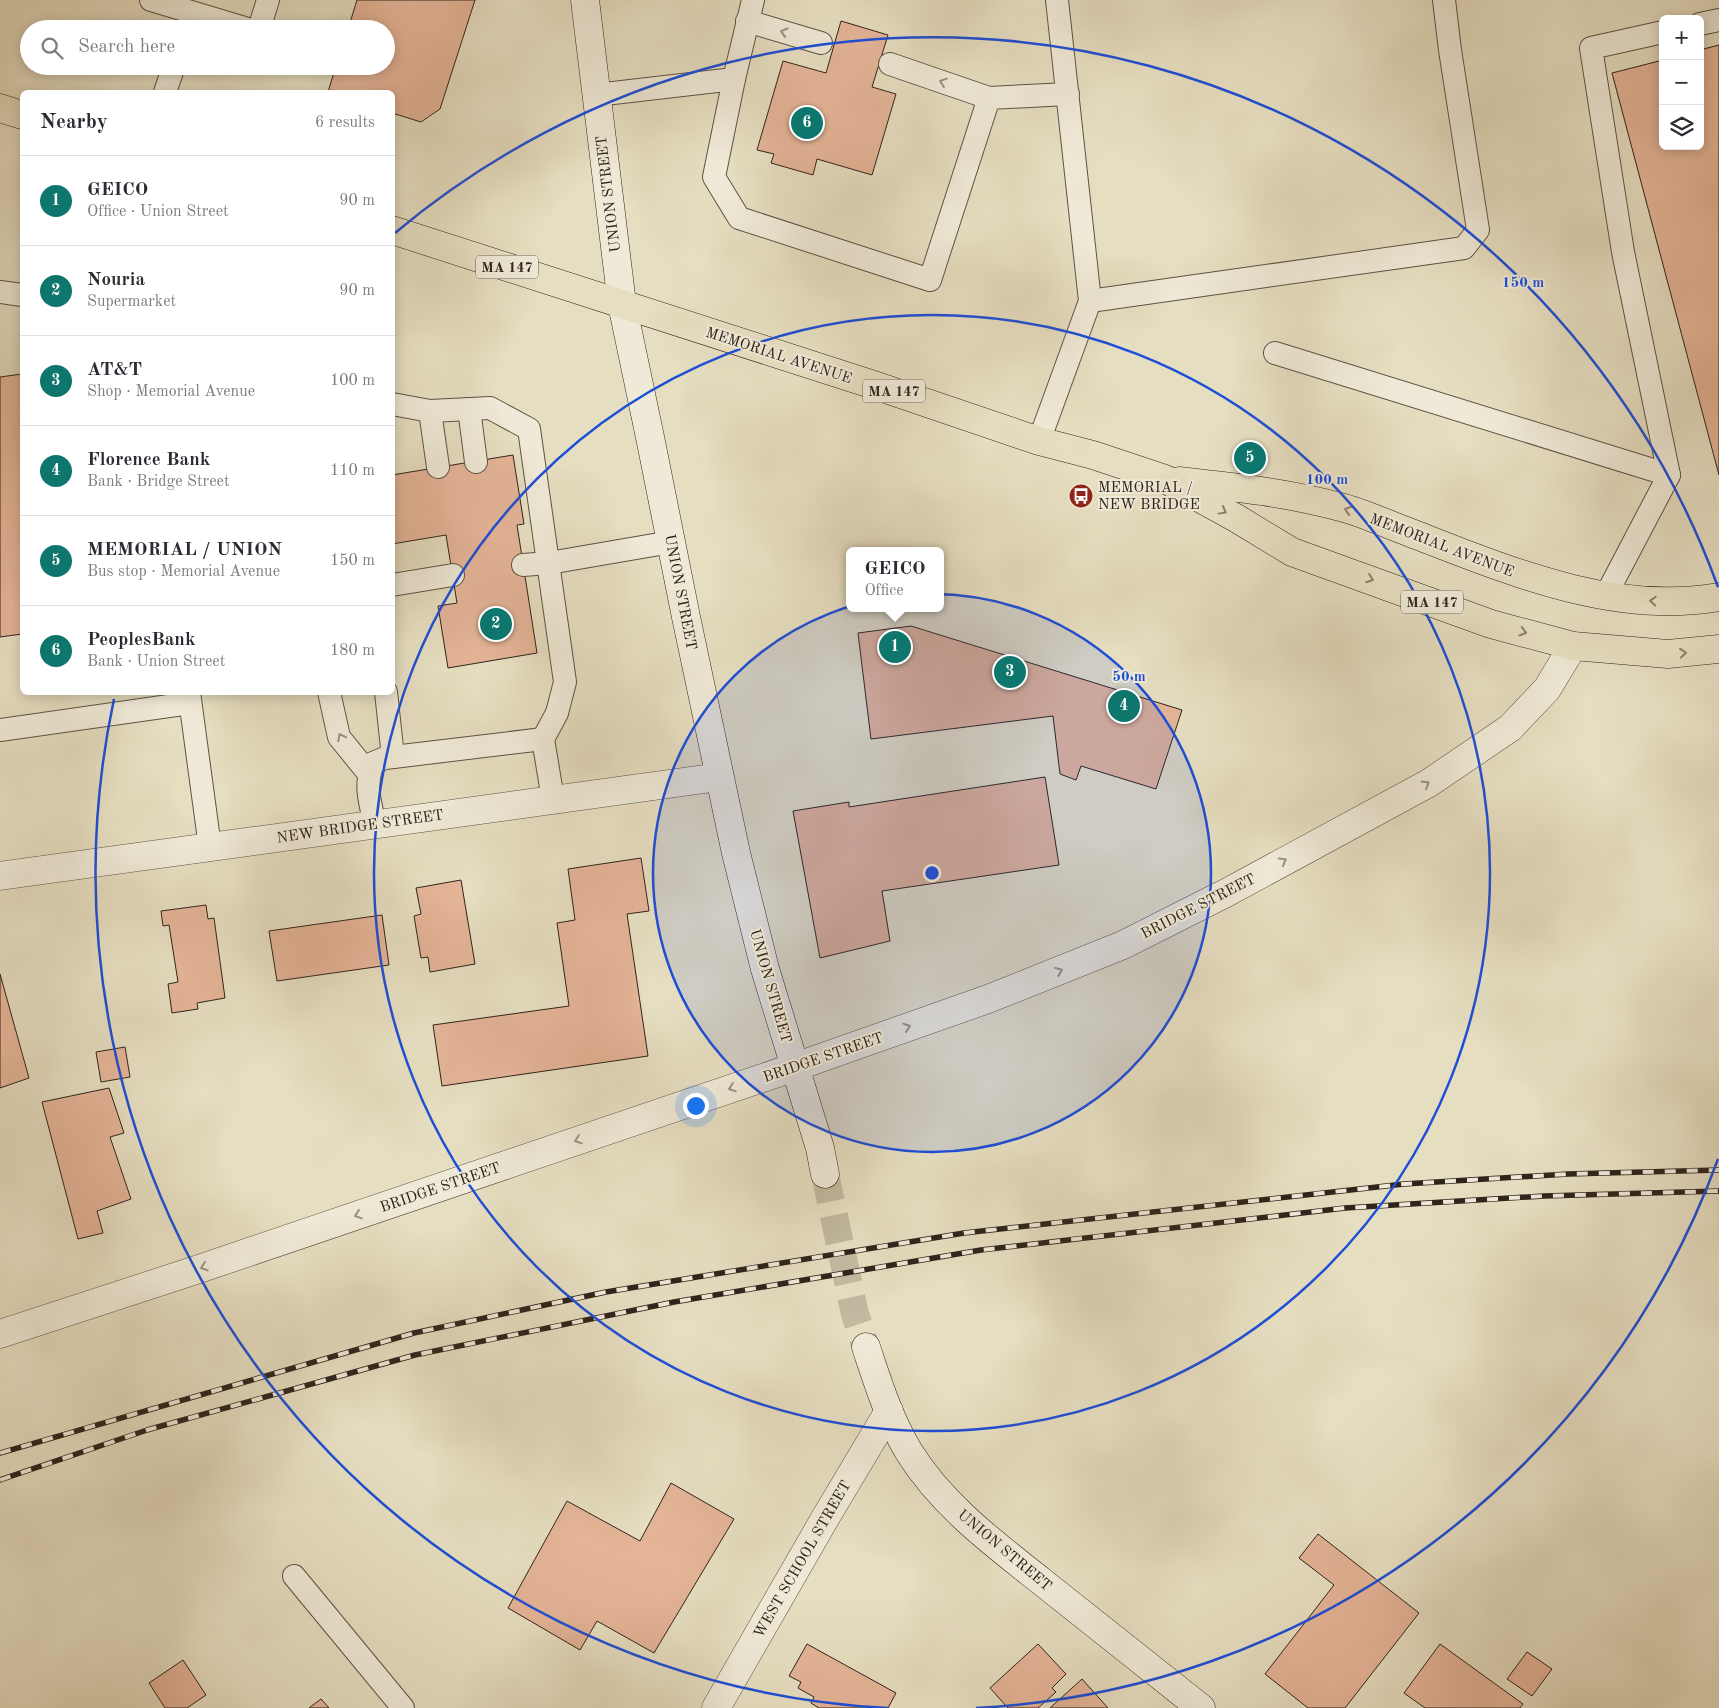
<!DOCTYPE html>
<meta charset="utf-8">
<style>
:root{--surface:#fff;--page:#f2f2f3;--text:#2b2b33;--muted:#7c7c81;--line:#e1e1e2;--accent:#0f766e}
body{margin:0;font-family:"Old Standard TT",serif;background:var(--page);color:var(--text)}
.controls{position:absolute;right:15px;top:15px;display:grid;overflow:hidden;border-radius:8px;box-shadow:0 2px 12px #0003}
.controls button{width:45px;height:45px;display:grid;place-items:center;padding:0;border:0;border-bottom:1px solid var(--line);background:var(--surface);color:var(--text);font:25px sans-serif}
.you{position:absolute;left:695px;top:1105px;width:18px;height:18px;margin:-12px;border:4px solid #fff;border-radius:50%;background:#1a73e8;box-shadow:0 0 0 8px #1a73e833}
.badge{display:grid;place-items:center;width:32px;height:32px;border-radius:50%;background:var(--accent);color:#fff;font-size:16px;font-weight:700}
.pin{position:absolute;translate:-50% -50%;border:2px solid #fff;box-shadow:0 1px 5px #0006}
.popup{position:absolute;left:846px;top:547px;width:98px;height:65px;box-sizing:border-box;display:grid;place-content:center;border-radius:8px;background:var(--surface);filter:drop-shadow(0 1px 4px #0005);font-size:16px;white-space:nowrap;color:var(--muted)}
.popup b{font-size:19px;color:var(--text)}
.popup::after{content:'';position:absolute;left:50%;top:100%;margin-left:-10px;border:10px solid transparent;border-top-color:var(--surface)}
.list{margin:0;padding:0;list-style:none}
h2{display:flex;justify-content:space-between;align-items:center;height:65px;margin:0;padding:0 20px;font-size:21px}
h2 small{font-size:16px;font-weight:400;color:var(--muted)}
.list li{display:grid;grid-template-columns:32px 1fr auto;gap:15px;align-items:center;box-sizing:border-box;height:90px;padding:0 20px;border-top:1px solid var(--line)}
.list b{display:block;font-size:19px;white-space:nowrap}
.list p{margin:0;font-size:16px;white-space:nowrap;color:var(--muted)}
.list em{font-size:16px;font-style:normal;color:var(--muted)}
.icon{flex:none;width:28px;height:28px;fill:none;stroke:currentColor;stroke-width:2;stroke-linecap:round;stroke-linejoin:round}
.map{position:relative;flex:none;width:1719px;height:1708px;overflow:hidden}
.search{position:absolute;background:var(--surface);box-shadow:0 2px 12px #0003;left:20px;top:20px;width:375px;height:55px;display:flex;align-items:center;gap:12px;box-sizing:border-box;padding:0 18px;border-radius:28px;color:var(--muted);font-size:19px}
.panel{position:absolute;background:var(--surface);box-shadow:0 2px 12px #0003;left:20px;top:90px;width:375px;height:605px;border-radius:8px}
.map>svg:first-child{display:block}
.building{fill:#e4b497;stroke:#2f231c}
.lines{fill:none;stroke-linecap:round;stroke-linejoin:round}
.secondary-tunnel{stroke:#c1b9a0;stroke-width:28;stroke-dasharray:28 14;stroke-linecap:butt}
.lane-casing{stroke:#5d5245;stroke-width:24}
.street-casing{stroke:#5d5245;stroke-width:29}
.secondary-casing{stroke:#2f231c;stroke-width:29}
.primary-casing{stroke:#2f231c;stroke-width:29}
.lane{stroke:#efead7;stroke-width:22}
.street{stroke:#efead7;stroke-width:28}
.secondary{stroke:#efead7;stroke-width:28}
.primary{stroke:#e6dec1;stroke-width:28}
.rail-casing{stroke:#2f231c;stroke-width:5.5}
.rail{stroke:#efead7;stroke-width:4;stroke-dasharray:11;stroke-linecap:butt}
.oneway{stroke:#999083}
.oneway2{stroke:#8a806e}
.ring{fill:none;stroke:#1d4ed8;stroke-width:2.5}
.labels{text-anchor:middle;stroke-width:4;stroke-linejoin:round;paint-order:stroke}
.shield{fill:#efead7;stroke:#695f54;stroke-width:1}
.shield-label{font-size:14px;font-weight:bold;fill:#2f231c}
.street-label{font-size:15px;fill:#2f231c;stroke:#efead7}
.poi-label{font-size:15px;fill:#2f231c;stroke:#efead7;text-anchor:start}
.centre{fill:#1d4ed8;stroke:#efead7;stroke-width:2.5}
.ring-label{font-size:15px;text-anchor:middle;font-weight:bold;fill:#1d4ed8;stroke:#efead7;stroke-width:4;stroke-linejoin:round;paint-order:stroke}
</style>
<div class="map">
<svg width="1719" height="1708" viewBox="0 0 1719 1708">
<rect width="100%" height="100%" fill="#e6dec1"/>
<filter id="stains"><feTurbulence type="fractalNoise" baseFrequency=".004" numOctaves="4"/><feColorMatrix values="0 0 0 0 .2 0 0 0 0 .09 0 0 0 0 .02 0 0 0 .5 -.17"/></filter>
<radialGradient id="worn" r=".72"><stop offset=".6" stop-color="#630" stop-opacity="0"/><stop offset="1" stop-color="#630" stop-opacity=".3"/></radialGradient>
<g class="building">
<path d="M357 0H475L440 109 421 122 392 113V92H328L336 66H386V29H348Z"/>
<path d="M841 21 888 35 872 87 896 94 872 175 817 159 813 175 771 163 774 154 757 150 783 61 826 73Z"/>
<path d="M1719 45V475L1612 73 1663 60V146H1700V50Z"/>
<path d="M22 374V634L0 637V377Z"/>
<path d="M513 455 524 524 517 525 537 653 448 668 438 606 457 603 446 535 392 544V475Z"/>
<path d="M911 626 1182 710 1156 789 1081 766 1076 780 1060 774 1053 716 871 739 858 633Z"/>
<path d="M1045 777 1059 865 882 891 890 941 820 958 793 811 849 802V807Z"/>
<path d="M641 858 649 911 627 914 648 1056 442 1086 433 1025 569 1006 557 923 575 920 568 869Z"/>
<path d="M461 880 475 964 430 972 428 957 421 958 414 916 421 914 416 888Z"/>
<path d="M206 905 208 919 214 918 225 998 197 1003 198 1009 172 1013 168 984 178 982 169 925 163 926 161 911Z"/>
<path d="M382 915 389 965 277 981 269 931Z"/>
<path d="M0 974 29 1078 0 1088Z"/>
<path d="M125 1047 130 1077 101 1082 96 1052Z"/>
<path d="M109 1088 124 1133 110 1137 131 1199 97 1211 103 1233 78 1239 42 1102Z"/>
<path d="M671 1483 734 1519 654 1653 597 1621 580 1650 508 1608 567 1501 640 1541Z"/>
<path d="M1318 1534 1419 1613 1345 1708H1308L1265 1674 1334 1585 1299 1558Z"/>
<path d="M807 1644 896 1693 888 1708H819L811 1703 814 1697 798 1688 801 1682 789 1676Z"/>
<path d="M1038 1644 1066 1674 1052 1688 1056 1692 1038 1708H1008L990 1688Z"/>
<path d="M1440 1644 1523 1704 1520 1708H1425L1404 1693Z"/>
<path d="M1527 1652 1552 1669 1532 1696 1507 1679Z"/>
<path d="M183 1660 206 1695 187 1708H165L149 1683Z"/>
<path d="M1082 1679 1108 1708H1050Z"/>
<path d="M321 1699 329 1708H309Z"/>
</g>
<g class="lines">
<path class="secondary-tunnel" d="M825 1174 855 1314 866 1347"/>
<defs>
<g id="lane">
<path d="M151 0 248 29"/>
<path d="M753 0 734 79 714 177 739 218 930 280 989 98 1068 94"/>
<path d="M1057 0 1090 301"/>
<path d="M747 21 821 43"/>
<path d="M1700 24 1719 20"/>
<path d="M259 29 268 0"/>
<path d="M890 64 989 98"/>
<path d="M165 92 174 66"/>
<path d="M596 95 734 79"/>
<path d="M0 292 22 295"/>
<path d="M1275 353 1669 475"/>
<path d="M392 404 430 411 490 408 529 429 565 682 557 713 543 739"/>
<path d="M469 409 476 462"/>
<path d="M430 411 438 467"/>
<path d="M1039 441 1090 301 1464 248 1478 230 1450 50 1444 0"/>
<path d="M523 565 549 563 671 542"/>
<path d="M392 585 453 575"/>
<path d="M1606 595 1669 475 1623 252 1591 48 1663 32"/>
<path d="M189 692 210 847"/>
<path d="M329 692 339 737 369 774"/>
<path d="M386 692 393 757"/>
<path d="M0 730 190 703"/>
<path d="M375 824C370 802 364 786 373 763L385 758 543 739 553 799"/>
<path d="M294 1576 403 1708"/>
</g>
<g id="street">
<path d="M0 876 719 777"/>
<path d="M0 1334 193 1271 795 1067 988 999 1123 945 1226 893 1429 783 1510 728 1547 689 1573 646"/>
<path d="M716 1708 824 1520 889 1411"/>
</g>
<g id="secondary">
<path d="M585 0 622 304 651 442 686 617 736 853 765 969 820 1148 825 1174"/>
<path d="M866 1347C878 1383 889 1419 909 1452 942 1505 993 1543 1041 1581 1094 1623 1148 1666 1201 1708"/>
</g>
<g id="primary">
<path d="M0 108 22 115"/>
<path d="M392 230 877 386 1039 441 1093 455 1165 479 1236 518 1292 552 1491 624 1573 646 1668 654 1719 649"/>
<path d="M1179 481C1234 487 1290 493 1344 508 1366 514 1389 525 1411 533 1507 570 1614 616 1719 597"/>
</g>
</defs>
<use href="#lane" class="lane-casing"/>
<use href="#street" class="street-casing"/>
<use href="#secondary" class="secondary-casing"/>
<use href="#primary" class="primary-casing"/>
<use href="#lane" class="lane"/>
<use href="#street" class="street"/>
<use href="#secondary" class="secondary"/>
<use href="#primary" class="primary"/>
<defs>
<g id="rail">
<path d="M0 1453 414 1333 606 1292 964 1233 1404 1184 1568 1174 1719 1170"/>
<path d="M0 1480 147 1430 415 1355 674 1302 981 1250 1345 1208 1544 1196 1719 1191"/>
</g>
</defs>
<use href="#rail" class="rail-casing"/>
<use href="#rail" class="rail"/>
</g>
<defs><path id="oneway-chevron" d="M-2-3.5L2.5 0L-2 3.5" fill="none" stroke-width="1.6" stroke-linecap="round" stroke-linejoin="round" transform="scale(1.25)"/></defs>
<g class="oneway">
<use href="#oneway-chevron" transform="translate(784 32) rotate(-163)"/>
<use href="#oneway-chevron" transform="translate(943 82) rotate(-161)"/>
<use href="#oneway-chevron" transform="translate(341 737) rotate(-117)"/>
<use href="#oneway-chevron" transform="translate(1426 784) rotate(-30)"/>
<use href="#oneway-chevron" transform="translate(1283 861) rotate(-29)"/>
<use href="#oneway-chevron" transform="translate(1059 971) rotate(-22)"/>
<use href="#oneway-chevron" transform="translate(907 1027) rotate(-19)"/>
<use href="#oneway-chevron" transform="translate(732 1088) rotate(161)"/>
<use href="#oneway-chevron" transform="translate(578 1140) rotate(161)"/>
<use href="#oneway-chevron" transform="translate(358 1215) rotate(161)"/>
<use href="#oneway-chevron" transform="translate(204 1267) rotate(161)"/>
</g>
<g class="oneway2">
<use href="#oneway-chevron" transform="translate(1348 510) rotate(-162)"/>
<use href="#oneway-chevron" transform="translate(1223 511) rotate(29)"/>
<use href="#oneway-chevron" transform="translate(1370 579) rotate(20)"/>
<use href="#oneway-chevron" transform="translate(1653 601) rotate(-177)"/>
<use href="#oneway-chevron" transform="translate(1523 632) rotate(16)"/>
<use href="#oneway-chevron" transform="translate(1683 653) rotate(-5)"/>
</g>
<circle cx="932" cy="873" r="279" fill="#1d4ed8" fill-opacity=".12"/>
<g class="ring">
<circle cx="932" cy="873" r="279"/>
<circle cx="932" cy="873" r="558"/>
<path d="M1718 1159A836 836 0 0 1 976 1708M888 1708A836 836 0 0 1 114 699M395 233A836 836 0 0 1 1718 587"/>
</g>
<defs>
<symbol id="bus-disc" viewBox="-11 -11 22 22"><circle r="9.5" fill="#8f2418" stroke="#efead7"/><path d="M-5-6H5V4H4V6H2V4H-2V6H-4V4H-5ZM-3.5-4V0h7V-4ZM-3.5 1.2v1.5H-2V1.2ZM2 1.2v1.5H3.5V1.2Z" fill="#fff"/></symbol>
</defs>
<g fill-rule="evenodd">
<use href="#bus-disc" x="1067" y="482" width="28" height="28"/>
</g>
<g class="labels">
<g class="shield">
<rect x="476" y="255.5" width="62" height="23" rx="4"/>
<rect x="863" y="379.5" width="62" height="23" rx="4"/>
<rect x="1401" y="590.5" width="62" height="23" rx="4"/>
</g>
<g class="shield-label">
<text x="507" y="272">MA 147</text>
<text x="894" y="396">MA 147</text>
<text x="1432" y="607">MA 147</text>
</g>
<g class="street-label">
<text transform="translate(608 194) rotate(-97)" y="5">UNION STREET</text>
<text transform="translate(779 355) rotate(18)" y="5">MEMORIAL AVENUE</text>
<text transform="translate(1442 545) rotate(21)" y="5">MEMORIAL AVENUE</text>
<text transform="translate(681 592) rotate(79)" y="5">UNION STREET</text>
<text transform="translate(360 826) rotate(-8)" y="5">NEW BRIDGE STREET</text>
<text transform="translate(1198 906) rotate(-27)" y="5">BRIDGE STREET</text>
<text transform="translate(771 986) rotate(74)" y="5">UNION STREET</text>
<text transform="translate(823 1057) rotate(-19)" y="5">BRIDGE STREET</text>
<text transform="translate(440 1187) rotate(-19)" y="5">BRIDGE STREET</text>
<text transform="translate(1005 1550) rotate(40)" y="5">UNION STREET</text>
<text transform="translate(802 1559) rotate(-60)" y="5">WEST SCHOOL STREET</text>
</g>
<g class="poi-label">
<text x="1098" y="492">MEMORIAL /<tspan x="1098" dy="17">NEW BRIDGE</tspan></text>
</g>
</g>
<circle cx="932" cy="873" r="8" class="centre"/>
<g class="ring-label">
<text x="1523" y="287">150 m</text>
<text x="1327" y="484">100 m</text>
<text x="1129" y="681">50 m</text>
</g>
<rect width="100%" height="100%" filter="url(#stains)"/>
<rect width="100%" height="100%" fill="url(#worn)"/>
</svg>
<div class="controls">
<button>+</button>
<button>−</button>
<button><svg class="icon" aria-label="layers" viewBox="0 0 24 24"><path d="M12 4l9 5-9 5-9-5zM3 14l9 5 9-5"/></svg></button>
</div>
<div class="you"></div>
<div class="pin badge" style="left:895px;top:647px">1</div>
<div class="popup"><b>GEICO</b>Office</div>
<div class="pin badge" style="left:496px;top:624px">2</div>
<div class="pin badge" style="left:1010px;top:672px">3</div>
<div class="pin badge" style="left:1124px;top:706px">4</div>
<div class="pin badge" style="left:1250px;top:458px">5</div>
<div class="pin badge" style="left:807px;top:123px">6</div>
<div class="search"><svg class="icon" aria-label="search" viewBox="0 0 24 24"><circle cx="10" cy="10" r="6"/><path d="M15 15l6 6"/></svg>Search here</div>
<section class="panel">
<h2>Nearby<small>6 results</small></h2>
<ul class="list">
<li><span class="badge">1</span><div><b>GEICO</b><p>Office · Union Street</p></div><em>90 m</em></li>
<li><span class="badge">2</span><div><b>Nouria</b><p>Supermarket</p></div><em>90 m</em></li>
<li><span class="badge">3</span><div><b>AT&amp;T</b><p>Shop · Memorial Avenue</p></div><em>100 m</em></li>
<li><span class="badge">4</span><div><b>Florence Bank</b><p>Bank · Bridge Street</p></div><em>110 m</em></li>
<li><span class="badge">5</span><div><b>MEMORIAL / UNION</b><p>Bus stop · Memorial Avenue</p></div><em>150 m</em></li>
<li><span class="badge">6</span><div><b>PeoplesBank</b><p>Bank · Union Street</p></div><em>180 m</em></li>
</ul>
</section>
</div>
